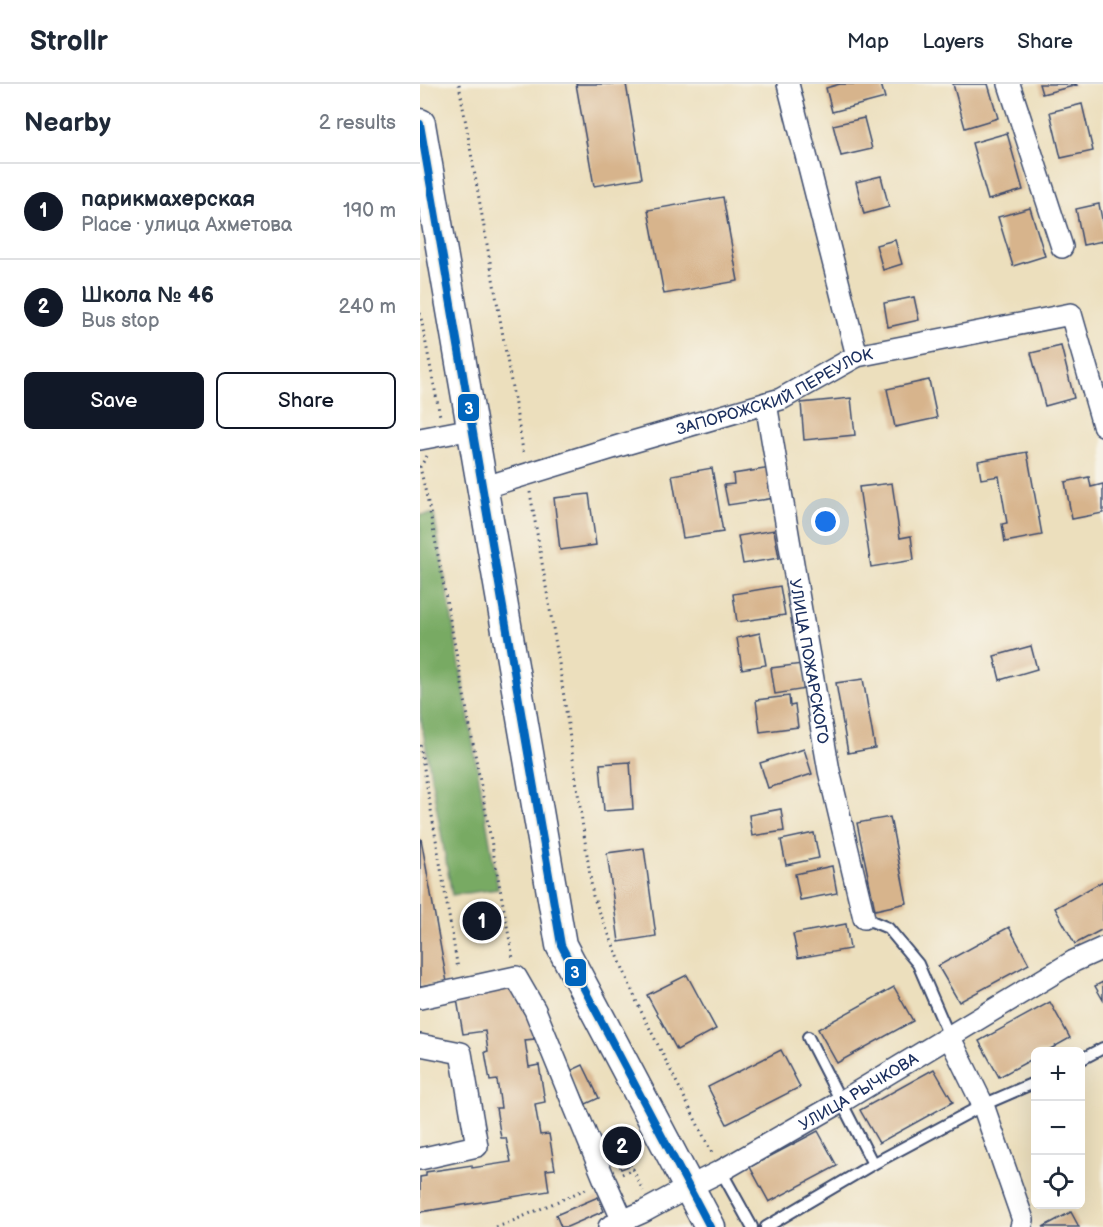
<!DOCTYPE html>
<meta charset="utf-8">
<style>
:root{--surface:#fff;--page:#f6f6f7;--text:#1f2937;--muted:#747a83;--line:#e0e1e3;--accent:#111827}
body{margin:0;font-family:"Balsamiq Sans",sans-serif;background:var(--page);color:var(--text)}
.controls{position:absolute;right:18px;bottom:18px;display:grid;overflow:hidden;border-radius:9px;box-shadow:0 6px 24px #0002}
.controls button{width:54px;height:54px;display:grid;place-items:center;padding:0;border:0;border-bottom:2px solid var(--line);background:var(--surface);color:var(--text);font:30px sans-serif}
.you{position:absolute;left:406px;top:438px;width:21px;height:21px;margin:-15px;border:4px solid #fff;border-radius:50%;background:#1a73e8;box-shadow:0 0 0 9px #1a73e833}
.badge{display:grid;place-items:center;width:39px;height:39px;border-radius:50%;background:var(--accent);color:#fff;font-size:20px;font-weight:700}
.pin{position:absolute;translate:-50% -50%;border:3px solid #fff;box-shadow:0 2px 6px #0006}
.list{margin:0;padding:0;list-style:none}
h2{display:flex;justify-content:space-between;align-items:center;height:78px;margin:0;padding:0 24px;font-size:26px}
h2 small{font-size:20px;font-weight:400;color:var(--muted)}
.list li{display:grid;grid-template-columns:39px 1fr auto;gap:18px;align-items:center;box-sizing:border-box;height:96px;padding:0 24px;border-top:2px solid var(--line)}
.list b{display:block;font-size:22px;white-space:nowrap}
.list p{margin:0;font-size:20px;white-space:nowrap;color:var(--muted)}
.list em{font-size:20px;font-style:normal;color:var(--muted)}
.actions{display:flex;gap:12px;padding:18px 24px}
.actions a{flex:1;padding:14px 0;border:2px solid var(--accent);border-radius:9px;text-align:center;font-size:21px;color:var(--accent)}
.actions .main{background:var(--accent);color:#fff}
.icon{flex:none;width:33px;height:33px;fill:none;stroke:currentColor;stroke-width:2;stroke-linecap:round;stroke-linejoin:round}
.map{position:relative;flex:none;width:683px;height:1143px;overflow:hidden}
header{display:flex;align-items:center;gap:36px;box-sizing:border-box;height:84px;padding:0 30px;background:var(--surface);border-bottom:2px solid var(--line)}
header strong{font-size:28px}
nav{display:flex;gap:33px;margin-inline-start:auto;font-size:21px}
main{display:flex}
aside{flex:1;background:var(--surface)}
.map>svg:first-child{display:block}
.forest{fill:#78aa64;stroke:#4a6c61;stroke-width:1.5}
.building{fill:#d7b48c}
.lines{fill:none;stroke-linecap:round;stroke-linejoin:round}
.service-casing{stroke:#3a496c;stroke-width:14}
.minor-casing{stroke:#3a496c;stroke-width:24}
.secondary-casing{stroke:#3a496c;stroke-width:33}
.path{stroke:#3a496c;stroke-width:3;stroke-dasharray:1.5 4.5;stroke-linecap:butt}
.service{stroke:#fff;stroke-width:10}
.minor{stroke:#fff;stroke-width:21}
.secondary{stroke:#fff;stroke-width:30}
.bus-1-casing{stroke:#f7f3e8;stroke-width:12}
.bus-1{stroke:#0065bd;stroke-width:8}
.labels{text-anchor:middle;stroke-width:4.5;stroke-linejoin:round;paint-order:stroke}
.street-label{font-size:16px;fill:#1b2f5e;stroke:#f7f3e8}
.line-badge{stroke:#f7f3e8;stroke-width:2}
.badge-label{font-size:16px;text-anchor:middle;font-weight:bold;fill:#fff}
</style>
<header>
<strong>Strollr</strong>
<nav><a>Map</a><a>Layers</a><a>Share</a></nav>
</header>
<main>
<aside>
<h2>Nearby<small>2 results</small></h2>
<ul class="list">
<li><span class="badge">1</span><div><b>парикмахерская</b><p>Place · улица Ахметова</p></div><em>190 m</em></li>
<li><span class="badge">2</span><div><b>Школа № 46</b><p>Bus stop</p></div><em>240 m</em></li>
</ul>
<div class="actions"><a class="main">Save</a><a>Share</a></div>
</aside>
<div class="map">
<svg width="683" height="1143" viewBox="0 0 683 1143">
<rect width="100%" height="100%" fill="#f7f3e8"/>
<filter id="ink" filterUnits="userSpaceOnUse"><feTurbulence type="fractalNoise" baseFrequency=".0167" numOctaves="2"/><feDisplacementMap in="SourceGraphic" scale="12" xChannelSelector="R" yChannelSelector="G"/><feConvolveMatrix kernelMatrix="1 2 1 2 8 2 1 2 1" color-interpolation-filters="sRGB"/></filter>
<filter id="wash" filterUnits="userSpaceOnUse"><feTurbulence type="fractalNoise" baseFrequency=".008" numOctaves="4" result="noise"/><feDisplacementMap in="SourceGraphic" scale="24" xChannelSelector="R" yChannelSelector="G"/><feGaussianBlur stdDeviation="1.35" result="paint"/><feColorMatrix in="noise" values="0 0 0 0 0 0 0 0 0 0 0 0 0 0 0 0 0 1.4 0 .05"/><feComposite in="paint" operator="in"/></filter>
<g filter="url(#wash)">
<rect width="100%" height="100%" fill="#ecdfbd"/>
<path class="forest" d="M14 430 78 805 32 811 0 630V431Z"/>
<g id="blocks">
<g class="building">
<path d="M156 0H206L222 94 174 102Z"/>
<path d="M420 0H461L465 14 412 28 406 4Z"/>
<path d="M533 0H568L578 34 545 44Z"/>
<path d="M619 0H656L657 1 622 10Z"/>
<path d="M662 20 673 67 641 74 630 28Z"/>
<path d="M444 34 452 65 421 72 413 41Z"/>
<path d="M587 49 603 106 568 116 552 59Z"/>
<path d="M461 92 469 123 444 130 436 98Z"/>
<path d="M303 113 318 197 244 210 228 126Z"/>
<path d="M679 120 683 140V157L663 161 656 125Z"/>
<path d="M610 124 625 172 593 182 578 133Z"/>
<path d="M475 156 482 180 463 186 456 161Z"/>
<path d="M494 213 499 236 468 243 464 219Z"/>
<path d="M641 262 654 314 625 322 611 269Z"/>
<path d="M509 296 517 334 475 343 467 305Z"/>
<path d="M431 314 435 351 384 356 381 319Z"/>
<path d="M607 368 622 451 585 458 582 440 587 439 579 392 561 395 558 377Z"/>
<path d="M292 384 303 448 263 454 252 391Z"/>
<path d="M351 384 355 414 308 421 304 401 314 400 313 390Z"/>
<path d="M669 393 671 403 683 400V429L652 435 645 398Z"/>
<path d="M472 399 480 454 491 452 494 476 451 483 439 403Z"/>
<path d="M169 410 176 461 140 466 134 414Z"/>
<path d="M354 446 359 474 323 480 318 452Z"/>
<path d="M360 502 365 531 317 538 313 510Z"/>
<path d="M340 549 346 581 322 585 317 554Z"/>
<path d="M611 562 617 585 580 596 574 572Z"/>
<path d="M382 580 386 605 355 610 351 584Z"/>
<path d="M443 595 455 664 428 669 416 599Z"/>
<path d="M369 612 370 622 375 621 378 643 340 648 336 616Z"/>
<path d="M384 665 392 690 348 704 340 679Z"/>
<path d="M210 678 213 725 184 727 180 680Z"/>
<path d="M361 725 364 747 332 752 329 731Z"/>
<path d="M470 733 487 819 455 826 437 739Z"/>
<path d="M394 749 399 774 366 781 361 756Z"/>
<path d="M0 755H1L27 898 0 902Z"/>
<path d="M224 764 236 852 199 858 187 769Z"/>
<path d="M412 782 417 809 380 816 375 790Z"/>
<path d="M683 797V845L655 860 635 824Z"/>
<path d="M71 821 76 849 54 854 48 825Z"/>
<path d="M426 840 430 865 378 874 373 850Z"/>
<path d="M589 843 609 880 539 918 518 882Z"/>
<path d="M267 891 296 945 257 966 227 911Z"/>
<path d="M683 898V916L675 902Z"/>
<path d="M95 899 99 920 108 918 114 955 105 956 109 983 119 981 125 1018 115 1020 120 1051 129 1050 135 1085 126 1086 129 1107 0 1128V1093L6 1092V1088L52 1081V1084L91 1078 86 1054H81L76 1024H81L77 996 70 997 65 968 68 967 65 947 43 950 37 915Z"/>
<path d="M474 903 493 937 417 979 398 945Z"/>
<path d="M630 918 650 954 625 968H616V973L579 993 559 957Z"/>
<path d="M361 966 380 1003 307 1040 288 1003Z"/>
<path d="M163 981 179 1014 166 1020 150 987Z"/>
<path d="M514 985 533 1018 459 1059 440 1026Z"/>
<path d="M398 1047 417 1082 349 1118 330 1083Z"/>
<path d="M200 1058 211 1081 201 1085 190 1062Z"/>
<path d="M178 1113 184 1127 147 1143H141L136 1131Z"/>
<path d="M651 1128 659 1143H623Z"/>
</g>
</g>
</g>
<g filter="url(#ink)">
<use href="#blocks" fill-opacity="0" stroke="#3a496c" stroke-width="1.5"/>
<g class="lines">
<defs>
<g id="service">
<path d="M444 834 468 844 498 880 529 952"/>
<path d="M388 953 453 1080"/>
<path d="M660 976 683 964"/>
<path d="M301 1087 332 1143"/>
<path d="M346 1143 453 1080 563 1021 616 998"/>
</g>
<g id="minor">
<path d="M368 0 437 272"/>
<path d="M589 0 642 163"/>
<path id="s1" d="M346 319 379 515 409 687 444 834"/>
<path d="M0 355 52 345"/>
<path id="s2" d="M62 404 202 361 361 315 437 272 651 230 683 341"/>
<path d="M0 914 96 893 115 926 185 1097 203 1137"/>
<path d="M529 952 563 1021 603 1136 601 1143"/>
<path d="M0 961 41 969 57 1062 0 1075"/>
<path id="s3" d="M189 1143 223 1128 269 1103 301 1087 421 1018 654 877 683 864"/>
</g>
<path id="secondary" d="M0 40 141 861 290 1143"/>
</defs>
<use href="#service" class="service-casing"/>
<use href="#minor" class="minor-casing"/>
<use href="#secondary" class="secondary-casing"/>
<g class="path">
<path d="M39 0 104 372"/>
<path d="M0 229 20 332"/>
<path d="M7 372 0 383 9 423 93 874"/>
<path d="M110 408 139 579 173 812 218 921 292 1069"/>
<path d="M0 661 38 885"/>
<path d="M202 1090 213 1085 223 1107"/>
<path d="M76 1143 86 1140 168 1104"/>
</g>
<use href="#service" class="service"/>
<use href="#minor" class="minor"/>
<use href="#secondary" class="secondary"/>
<defs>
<path id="bus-1" d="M0 40 141 861 290 1143"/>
</defs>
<use href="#bus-1" class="bus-1-casing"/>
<use href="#bus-1" class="bus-1"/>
</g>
</g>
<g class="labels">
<g class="street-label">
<text dy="6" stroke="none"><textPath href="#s2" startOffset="309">ЗАПОРОЖСКИЙ ПЕРЕУЛОК</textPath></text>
<text dy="6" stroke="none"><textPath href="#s1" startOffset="262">УЛИЦА ПОЖАРСКОГО</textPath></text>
<text dy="6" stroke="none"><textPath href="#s3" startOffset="284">УЛИЦА РЫЧКОВА</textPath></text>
</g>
</g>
<g class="line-badge">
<rect x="37" y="309" width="23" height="29" rx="6" fill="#0065bd"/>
<rect x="144" y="874" width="23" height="29" rx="6" fill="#0065bd"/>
</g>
<g class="badge-label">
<text x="49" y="330">3</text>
<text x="155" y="894">3</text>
</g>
</svg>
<div class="controls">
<button>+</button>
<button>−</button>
<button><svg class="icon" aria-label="locate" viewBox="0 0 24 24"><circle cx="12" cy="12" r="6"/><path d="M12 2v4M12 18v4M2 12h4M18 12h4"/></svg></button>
</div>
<div class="you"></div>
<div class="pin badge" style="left:62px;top:837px">1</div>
<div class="pin badge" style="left:202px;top:1062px">2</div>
</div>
</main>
